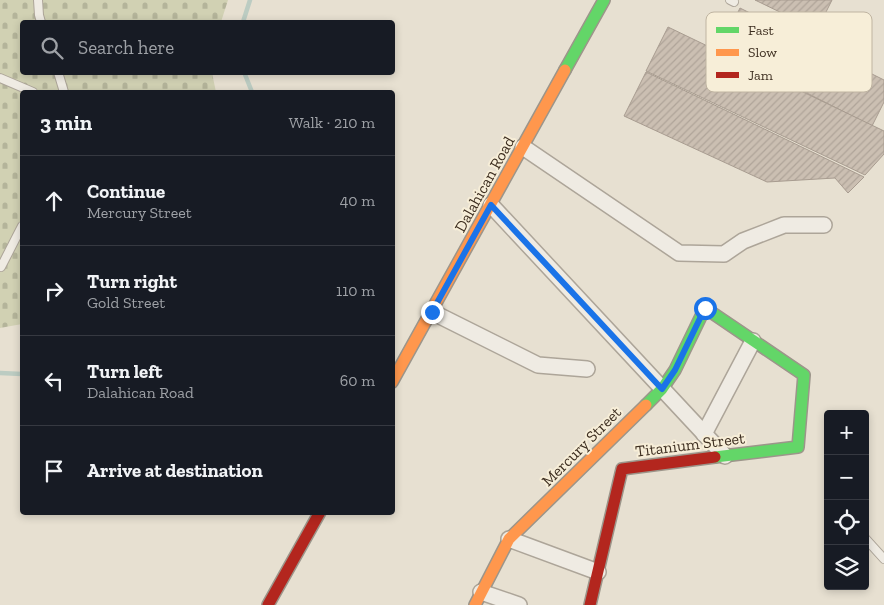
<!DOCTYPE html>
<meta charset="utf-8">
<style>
:root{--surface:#171b24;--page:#20242c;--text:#f1f3f6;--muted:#9ea1a6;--line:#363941}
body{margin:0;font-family:"Zilla Slab",serif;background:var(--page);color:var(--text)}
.controls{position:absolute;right:15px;bottom:15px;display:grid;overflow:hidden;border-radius:5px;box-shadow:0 2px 8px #0003}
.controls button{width:45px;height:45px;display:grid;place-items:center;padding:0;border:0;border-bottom:1px solid var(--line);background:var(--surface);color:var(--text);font:25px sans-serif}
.stop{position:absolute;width:15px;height:15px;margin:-11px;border:4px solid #1a73e8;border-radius:50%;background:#fff}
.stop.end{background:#1a73e8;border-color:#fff;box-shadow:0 1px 5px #0008}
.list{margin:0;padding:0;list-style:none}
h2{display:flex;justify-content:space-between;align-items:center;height:65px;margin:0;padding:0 20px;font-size:21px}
h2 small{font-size:16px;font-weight:400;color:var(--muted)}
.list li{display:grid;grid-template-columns:32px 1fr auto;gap:15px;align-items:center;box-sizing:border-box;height:90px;padding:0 20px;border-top:1px solid var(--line)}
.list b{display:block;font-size:19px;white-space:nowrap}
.list p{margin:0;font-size:16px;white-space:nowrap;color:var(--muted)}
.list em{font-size:16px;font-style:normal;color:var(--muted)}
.icon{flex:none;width:28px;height:28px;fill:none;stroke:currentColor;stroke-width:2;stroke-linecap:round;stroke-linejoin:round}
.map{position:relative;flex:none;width:884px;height:605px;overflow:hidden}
.search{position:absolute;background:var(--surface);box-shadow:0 2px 8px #0003;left:20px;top:20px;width:375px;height:55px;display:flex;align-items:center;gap:12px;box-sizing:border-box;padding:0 18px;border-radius:5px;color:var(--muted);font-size:19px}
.panel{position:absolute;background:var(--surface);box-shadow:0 2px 8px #0003;left:20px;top:90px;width:375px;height:425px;border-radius:5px}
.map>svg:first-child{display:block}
.cemetery{fill:url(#cemetery-stones)}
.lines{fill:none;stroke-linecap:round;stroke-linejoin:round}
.stream{stroke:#bcccc2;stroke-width:4.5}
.building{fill:url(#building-hatch);stroke:#a89c90}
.lane-casing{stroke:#ada599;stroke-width:10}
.street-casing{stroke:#ada599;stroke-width:18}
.fast-casing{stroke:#9c958a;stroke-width:14}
.slow-casing{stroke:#9c958a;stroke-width:14}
.jam-casing{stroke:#9c958a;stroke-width:14}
.lane{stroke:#efebe3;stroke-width:8}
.street{stroke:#efebe3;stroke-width:15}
.fast{stroke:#63d668;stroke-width:11}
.slow{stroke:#ff974d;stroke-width:11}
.jam{stroke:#b3261e;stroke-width:11}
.route{stroke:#1a73e8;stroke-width:6}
.labels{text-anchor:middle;stroke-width:4;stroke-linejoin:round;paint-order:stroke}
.street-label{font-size:16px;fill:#3d2e20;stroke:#f7eed8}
.key{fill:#f7eed8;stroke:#bfb4a1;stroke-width:1}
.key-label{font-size:14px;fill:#3d2e20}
</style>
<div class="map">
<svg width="884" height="605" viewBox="0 0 884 605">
<defs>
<pattern id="cemetery-stones" width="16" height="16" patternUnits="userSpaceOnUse" patternTransform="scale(1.25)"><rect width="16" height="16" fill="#d1d1b3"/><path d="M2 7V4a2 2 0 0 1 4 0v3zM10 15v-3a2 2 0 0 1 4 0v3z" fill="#b4b49a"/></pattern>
<pattern id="building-hatch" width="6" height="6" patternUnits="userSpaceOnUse" patternTransform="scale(1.25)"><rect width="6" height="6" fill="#cbbfb2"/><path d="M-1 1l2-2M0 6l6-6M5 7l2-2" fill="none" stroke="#afa499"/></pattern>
</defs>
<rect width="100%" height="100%" fill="#e7e0d1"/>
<path class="cemetery" d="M0 0H228L221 22H22V72L212 73 216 92H22V324L0 328Z"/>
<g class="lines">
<g class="stream">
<path d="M243 22 250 0"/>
<path d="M244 72 252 92"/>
<path d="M0 373 22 374"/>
</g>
</g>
<g class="building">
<path d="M755 0H832L817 30Z"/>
<path d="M740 8 884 80V102L872 126 720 49Z"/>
<path d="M668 27 884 131V154L865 175 646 71Z"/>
<path d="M646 72 864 177 848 193 835 178 767 182 624 116Z"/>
</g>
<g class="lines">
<defs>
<g id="lane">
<path d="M38 0 39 15 41 22"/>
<path d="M730 0 734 2"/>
<path d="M58 72 64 92"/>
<path d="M0 78 33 92"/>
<path d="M1 267 22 226"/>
<path d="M865 538 884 559"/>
</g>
<g id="street">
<path d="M523 147 679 253 724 254 743 241 784 225H824"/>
<path d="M491 205 725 456"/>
<path d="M432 312 538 365 587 369"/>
<path d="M704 434 753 341"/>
<path d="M509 539 598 572"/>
<path d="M481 592 519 605"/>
</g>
<g id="fast">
<path d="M565 70 604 0"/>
<path d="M646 405 662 389 675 370 705 308 804 375 798 447 715 457"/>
</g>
<g id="slow">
<path d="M392 382 565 70"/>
<path d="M475 605 509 539 646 405"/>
</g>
<g id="jam">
<path d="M268 605 320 512"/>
<path d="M590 605 622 469 715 457"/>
</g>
</defs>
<use href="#lane" class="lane-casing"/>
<use href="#street" class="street-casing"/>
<use href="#fast" class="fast-casing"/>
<use href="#slow" class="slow-casing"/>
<use href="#jam" class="jam-casing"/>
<use href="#lane" class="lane"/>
<use href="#street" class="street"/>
<use href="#fast" class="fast"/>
<use href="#slow" class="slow"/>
<use href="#jam" class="jam"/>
</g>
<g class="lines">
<path class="route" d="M432 312 491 205 662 389 675 370 705 308"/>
</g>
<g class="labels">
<g class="street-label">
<text transform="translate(484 184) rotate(-61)" y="6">Dalahican Road</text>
<text transform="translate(690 444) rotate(-7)" y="6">Titanium Street</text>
<text transform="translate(581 446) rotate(-45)" y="6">Mercury Street</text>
</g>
</g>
<rect x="706" y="12" width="166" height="80" rx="8" class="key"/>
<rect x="716" y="27" width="23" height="6" fill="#63d668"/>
<rect x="716" y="49" width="23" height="7" fill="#ff974d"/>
<rect x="716" y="72" width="23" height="6" fill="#b3261e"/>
<g class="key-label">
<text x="748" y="35">Fast</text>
<text x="748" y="57">Slow</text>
<text x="748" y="80">Jam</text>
</g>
</svg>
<div class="controls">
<button>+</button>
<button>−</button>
<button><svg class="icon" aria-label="locate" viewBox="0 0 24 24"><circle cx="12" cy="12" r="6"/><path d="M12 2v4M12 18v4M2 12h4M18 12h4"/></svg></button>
<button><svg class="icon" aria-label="layers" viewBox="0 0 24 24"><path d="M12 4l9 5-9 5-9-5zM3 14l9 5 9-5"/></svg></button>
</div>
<div class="stop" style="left:705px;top:308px"></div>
<div class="stop end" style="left:432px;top:312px"></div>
<div class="search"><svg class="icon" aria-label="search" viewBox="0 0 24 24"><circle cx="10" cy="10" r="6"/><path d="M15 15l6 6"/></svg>Search here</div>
<section class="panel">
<h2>3 min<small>Walk · 210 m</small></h2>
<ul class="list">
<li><svg class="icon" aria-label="ahead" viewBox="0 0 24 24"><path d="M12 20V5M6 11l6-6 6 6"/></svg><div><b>Continue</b><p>Mercury Street</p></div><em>40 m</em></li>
<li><svg class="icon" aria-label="right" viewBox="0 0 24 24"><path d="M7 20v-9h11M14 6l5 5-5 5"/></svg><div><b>Turn right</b><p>Gold Street</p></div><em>110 m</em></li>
<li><svg class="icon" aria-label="left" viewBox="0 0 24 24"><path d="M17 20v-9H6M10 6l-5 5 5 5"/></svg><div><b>Turn left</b><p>Dalahican Road</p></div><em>60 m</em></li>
<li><svg class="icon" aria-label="arrive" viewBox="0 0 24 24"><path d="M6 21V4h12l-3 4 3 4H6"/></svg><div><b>Arrive at destination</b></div></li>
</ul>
</section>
</div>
